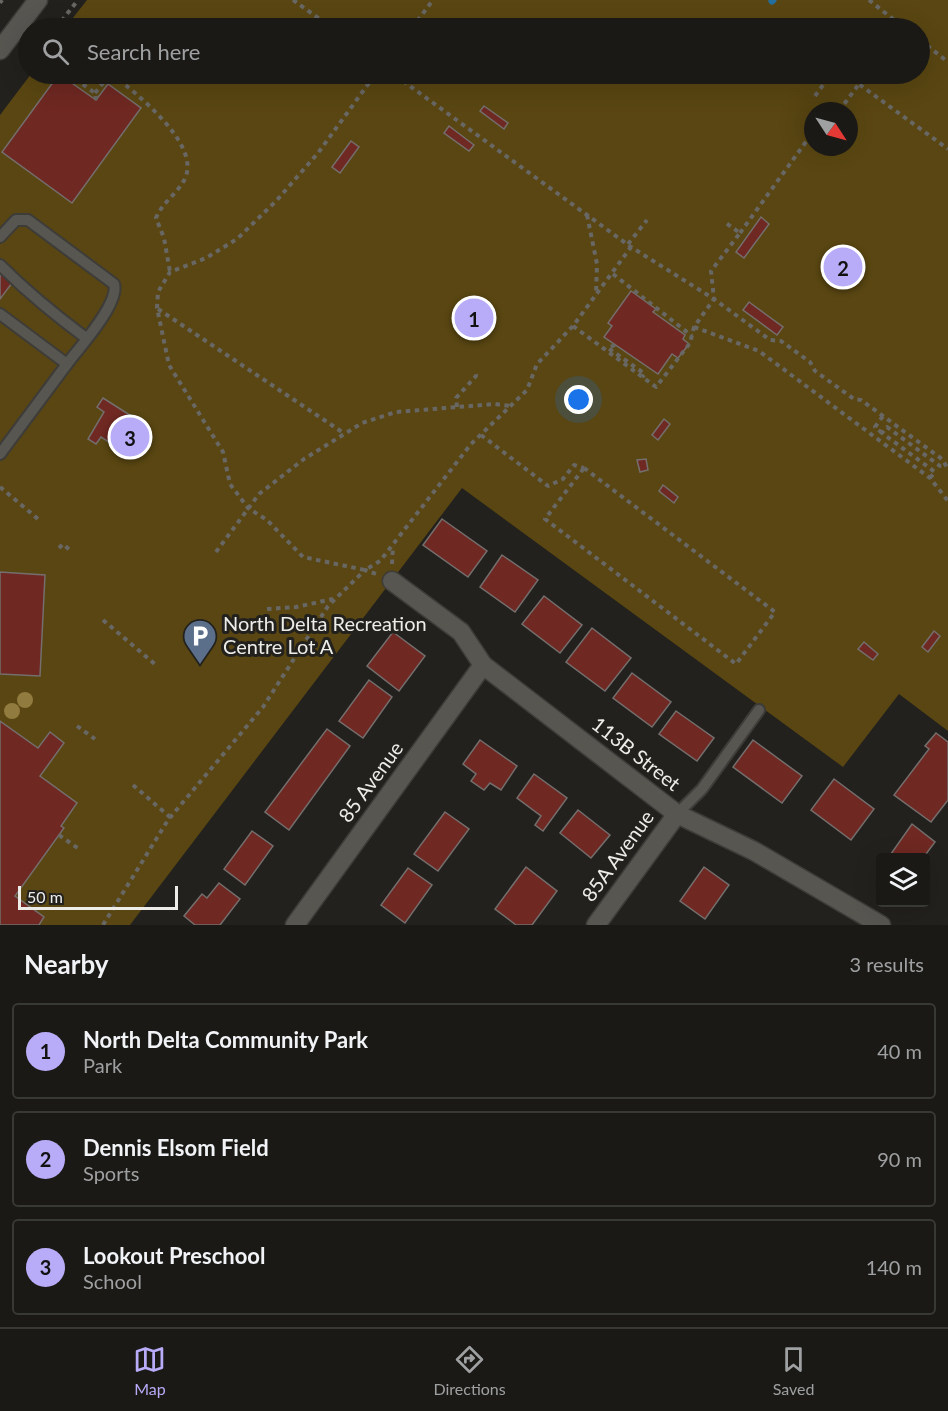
<!DOCTYPE html>
<style>
:root{--surface:#1a1916;--page:#23221f;--text:#f1f3f6;--muted:#9fa0a1;--line:#383835;--accent:#b8abf7}
body{margin:0;font-family:Lato,sans-serif;background:var(--page);color:var(--text)}
.controls{position:absolute;right:18px;bottom:18px;display:grid;overflow:hidden;border-radius:6px;box-shadow:0 6px 24px #0002}
.controls button{width:54px;height:54px;display:grid;place-items:center;padding:0;border:0;border-bottom:2px solid var(--line);background:var(--surface);color:var(--text);font:30px sans-serif}
.compass{position:absolute;left:804px;top:102px;width:54px;height:54px;border-radius:50%;background:var(--surface);box-shadow:0 6px 24px #0002;rotate:126deg}
.scale{position:absolute;left:18px;bottom:15px;width:160px;box-sizing:border-box;padding-left:6px;border:3px solid #edece9;border-top:0;font-size:16px;line-height:21px;white-space:nowrap;color:#edece9;-webkit-text-stroke:4px #22211d;paint-order:stroke}
.you{position:absolute;left:579px;top:400px;width:21px;height:21px;margin:-15px;border:4px solid #fff;border-radius:50%;background:#1a73e8;box-shadow:0 0 0 9px #1a73e833}
.badge{display:grid;place-items:center;width:39px;height:39px;border-radius:50%;background:var(--accent);color:#111;font-size:20px;font-weight:700}
.pin{position:absolute;translate:-50% -50%;border:3px solid #fff;box-shadow:0 2px 6px #0006}
.list{margin:0;padding:0;list-style:none}
h2{display:flex;justify-content:space-between;align-items:center;height:78px;margin:0;padding:0 24px;font-size:26px}
h2 small{font-size:20px;font-weight:400;color:var(--muted)}
.list li{display:grid;grid-template-columns:39px 1fr auto;gap:18px;align-items:center;box-sizing:border-box;height:96px;margin:0 12px 12px;padding:0 12px;border:2px solid var(--line);border-radius:6px}
.list b{display:block;font-size:22px;white-space:nowrap}
.list p{margin:0;font-size:20px;white-space:nowrap;color:var(--muted)}
.list em{font-size:20px;font-style:normal;color:var(--muted)}
.icon{flex:none;width:33px;height:33px;fill:none;stroke:currentColor;stroke-width:2;stroke-linecap:round;stroke-linejoin:round}
.map{position:relative;flex:none;width:948px;height:925px;overflow:hidden}
.search{position:absolute;background:var(--surface);box-shadow:0 6px 24px #0002;left:18px;right:18px;top:18px;height:66px;display:flex;align-items:center;gap:15px;box-sizing:border-box;padding:0 21px;border-radius:33px;color:var(--muted);font-size:22px}
.sheet{height:402px;background:var(--surface)}
nav{display:flex;justify-content:space-around;align-items:center;box-sizing:border-box;height:84px;border-top:2px solid var(--line);background:var(--surface);font-size:16px;color:var(--muted)}
nav a{display:grid;justify-items:center;gap:3px}
nav .on{color:var(--accent)}
.map>svg:first-child{display:block}
.green{fill:#594612;fill-rule:evenodd}
.lines{fill:none;stroke-linecap:round;stroke-linejoin:round}
.stream{stroke:#246f9d;stroke-width:7}
.building{fill:#6f2822;stroke:#746e6d;stroke-width:1.5}
.lane-casing{stroke:#3e3c39;stroke-width:14}
.street-casing{stroke:#3e3c39;stroke-width:21}
.secondary-casing{stroke:#3e3c39;stroke-width:21}
.path{stroke:#686764;stroke-width:4;stroke-dasharray:4.5 4.5;stroke-linecap:butt}
.lane{stroke:#575651;stroke-width:10}
.street{stroke:#575651;stroke-width:18}
.secondary{stroke:#575651;stroke-width:18}
.tree{fill:#927b3f}
.labels{text-anchor:middle;stroke-width:6;stroke-linejoin:round;paint-order:stroke}
.poi-label{font-size:20px;fill:#edece9;stroke:#22211d;text-anchor:start}
.street-label{font-size:20px;fill:#edece9;stroke:#22211d}
</style>
<div class="map">
<svg width="948" height="925" viewBox="0 0 948 925">
<rect width="100%" height="100%" fill="#22211d"/>
<path class="green" d="M87 0H948V731L899 694 843 767 462 488 130 925H0V115L31 74H920V28H65ZM813 111H849V147H813Z"/>
<g class="lines">
<path class="stream" d="M772 1 773 0"/>
</g>
<g class="building">
<path d="M59 74 96 100 108 84 141 108 72 203 2 152Z"/>
<path d="M373 74H400L395 80 383 82Z"/>
<path d="M484 106 508 123 504 129 480 111Z"/>
<path d="M449 126 474 145 469 151 444 133Z"/>
<path d="M351 141 359 147 340 173 332 167Z"/>
<path d="M761 217 769 224 744 258 736 252Z"/>
<path d="M0 274 12 283 0 299Z"/>
<path d="M631 291 656 309 653 312 685 335 683 339 689 344 678 358 672 354 658 374 604 337 612 326 608 323Z"/>
<path d="M749 302 783 327 777 335 743 310Z"/>
<path d="M103 398 147 426 142 434 147 438 134 458 101 437 96 444 88 439 104 412 97 407Z"/>
<path d="M664 419 670 424 658 440 652 435Z"/>
<path d="M646 459 648 470 640 472 637 460Z"/>
<path d="M663 485 678 497 674 503 659 491Z"/>
<path d="M442 519 487 551 468 577 423 545Z"/>
<path d="M502 555 538 580 515 612 480 587Z"/>
<path d="M0 572 45 575 40 676 0 674Z"/>
<path d="M544 596 582 625 560 653 522 624Z"/>
<path d="M592 628 631 658 605 691 566 662Z"/>
<path d="M934 631 940 636 928 652 922 647Z"/>
<path d="M393 632 425 656 399 691 367 666Z"/>
<path d="M864 642 878 654 873 660 858 649Z"/>
<path d="M632 673 671 702 652 727 613 698Z"/>
<path d="M369 680 392 697 363 738 339 721Z"/>
<path d="M676 711 714 738 697 761 659 734Z"/>
<path d="M0 721 38 748 50 732 64 743 40 776 77 803 61 826 64 828 15 896 44 917 39 925H0Z"/>
<path d="M327 729 350 746 289 830 265 812Z"/>
<path d="M936 733 948 742V800L931 822 894 795 929 749 925 746Z"/>
<path d="M480 740 517 766 501 790 490 783 484 790 471 781 476 774 463 764Z"/>
<path d="M753 740 802 776 782 803 733 767Z"/>
<path d="M534 774 567 798 543 831 535 825 541 816 517 798Z"/>
<path d="M834 779 874 809 851 840 811 810Z"/>
<path d="M578 810 610 835 591 858 560 833Z"/>
<path d="M445 812 469 829 438 871 414 854Z"/>
<path d="M912 824 935 842 923 858H888Z"/>
<path d="M252 831 273 846 245 885 224 869Z"/>
<path d="M526 867 557 891 532 925H516L495 909Z"/>
<path d="M704 867 729 885 705 919 680 901Z"/>
<path d="M408 868 432 885 405 923 381 905Z"/>
<path d="M219 883 240 899 220 925H195L184 916 202 894 207 898Z"/>
</g>
<g class="lines">
<defs>
<g id="lane">
<path d="M0 237 16 220H28L114 284C120 303 79 348 67 364"/>
<path d="M0 265C27 292 55 315 86 338"/>
<path d="M0 314 67 364 0 454"/>
<path d="M677 814 702 789 759 710"/>
</g>
<g id="street">
<path d="M392 581 461 632 483 665 677 814 754 851 881 925"/>
<path d="M295 925 483 665"/>
<path d="M596 925 677 814"/>
</g>
<path id="secondary" d="M0 50 38 0"/>
</defs>
<use href="#lane" class="lane-casing"/>
<use href="#street" class="street-casing"/>
<use href="#secondary" class="secondary-casing"/>
<g class="path">
<path d="M293 0 332 28"/>
<path d="M869 0 904 28"/>
<path d="M0 3 2 0"/>
<path d="M775 23 783 28"/>
<path d="M56 28 78 0"/>
<path d="M412 28 433 0"/>
<path d="M920 40 948 62"/>
<path d="M68 74 95 93 96 100"/>
<path d="M112 74C135 93 198 141 186 176 180 192 162 202 156 218L164 238 170 272"/>
<path d="M845 74 948 149"/>
<path d="M403 81 631 247 714 299 770 340 781 341 810 362 815 371 854 399 861 400 942 459 948 469"/>
<path d="M369 83 318 153 277 200 237 239 206 258 170 272 158 292 157 308 169 365 223 452 230 484 248 508 267 520 303 557 365 570 380 561 471 444 527 390 537 364 573 326 631 247"/>
<path d="M95 93 110 74"/>
<path d="M815 96 831 74"/>
<path d="M839 111 859 84"/>
<path d="M587 215 597 264 596 293"/>
<path d="M740 233 813 132"/>
<path d="M628 244 647 220"/>
<path d="M613 274 692 336"/>
<path d="M158 309 345 434"/>
<path d="M573 326 656 387 690 343 694 327 714 299 711 271 740 233 726 223"/>
<path d="M694 327 759 351 930 478 948 501"/>
<path d="M615 345 608 348 645 374 642 377"/>
<path d="M457 407 456 398 476 376 475 372"/>
<path d="M882 433 875 427 883 416"/>
<path d="M481 435 548 486 563 479 574 465 584 468"/>
<path d="M584 468 775 612 736 664 545 519Z"/>
<path d="M930 478 935 472 882 433 887 427 940 466H944"/>
<path d="M0 487 38 519"/>
<path d="M59 548 63 544 71 551"/>
<path d="M216 552 259 494 304 459 362 423 396 412 495 404 510 406"/>
<path d="M392 564 393 546"/>
<path d="M267 609 296 607 333 599"/>
<path d="M103 620 156 665"/>
<path d="M77 726 95 739"/>
<path d="M133 785 171 818"/>
<path d="M59 835 79 849"/>
<path d="M103 925 168 820 263 707 328 606 365 570 376 574"/>
</g>
<use href="#lane" class="lane"/>
<use href="#street" class="street"/>
<use href="#secondary" class="secondary"/>
</g>
<g class="tree">
<circle cx="25" cy="700" r="8"/>
<circle cx="12" cy="711" r="8"/>
</g>
<defs>
<symbol id="parking-pin" viewBox="-11 -11 22 30"><path d="M0 17L-7.5 6A9.5 9.5 0 1 1 7.5 6Z" fill="#5c6f8a" stroke="#22211d"/><path d="M-3.5-5.5H1a3.5 3.5 0 0 1 0 7H-1V5.5H-3.5ZM-1-3.4V-.6H.8a1.4 1.4 0 0 0 0-2.8Z" fill="#fff"/></symbol>
</defs>
<g fill-rule="evenodd">
<use href="#parking-pin" x="181" y="617" width="38" height="52"/>
</g>
<g class="labels">
<g class="poi-label">
<text x="223" y="631">North Delta Recreation<tspan x="223" dy="23">Centre Lot A</tspan></text>
</g>
<g class="street-label">
<text transform="translate(636 754) rotate(38)" y="7">113B Street</text>
<text transform="translate(371 782) rotate(-54)" y="7">85 Avenue</text>
<text transform="translate(618 856) rotate(-54)" y="7">85A Avenue</text>
</g>
</g>
</svg>
<div class="controls">
<button><svg class="icon" aria-label="layers" viewBox="0 0 24 24"><path d="M12 4l9 5-9 5-9-5zM3 14l9 5 9-5"/></svg></button>
</div>
<svg class="compass" viewBox="-18 -18 36 36"><path d="M0-13l5 13h-10z" fill="#e53935"/><path d="M0 13l5-13h-10z" fill="#9fa0a1"/></svg>
<div class="scale">50 m</div>
<div class="you"></div>
<div class="pin badge" style="left:474px;top:318px">1</div>
<div class="pin badge" style="left:843px;top:267px">2</div>
<div class="pin badge" style="left:130px;top:437px">3</div>
<div class="search"><svg class="icon" aria-label="search" viewBox="0 0 24 24"><circle cx="10" cy="10" r="6"/><path d="M15 15l6 6"/></svg>Search here</div>
</div>
<section class="sheet">
<h2>Nearby<small>3 results</small></h2>
<ul class="list">
<li><span class="badge">1</span><div><b>North Delta Community Park</b><p>Park</p></div><em>40 m</em></li>
<li><span class="badge">2</span><div><b>Dennis Elsom Field</b><p>Sports</p></div><em>90 m</em></li>
<li><span class="badge">3</span><div><b>Lookout Preschool</b><p>School</p></div><em>140 m</em></li>
</ul>
</section>
<nav>
<a class="on"><svg class="icon" aria-label="map" viewBox="0 0 24 24"><path d="M3 6l6-2 6 2 6-2v14l-6 2-6-2-6 2zM9 4v14M15 6v14"/></svg>Map</a>
<a><svg class="icon" aria-label="directions" viewBox="0 0 24 24"><path d="M12 3l9 9-9 9-9-9zM9 14v-3h6M13 9l2 2-2 2"/></svg>Directions</a>
<a><svg class="icon" aria-label="saved" viewBox="0 0 24 24"><path d="M7 4h10v16l-5-4-5 4z"/></svg>Saved</a>
</nav>
